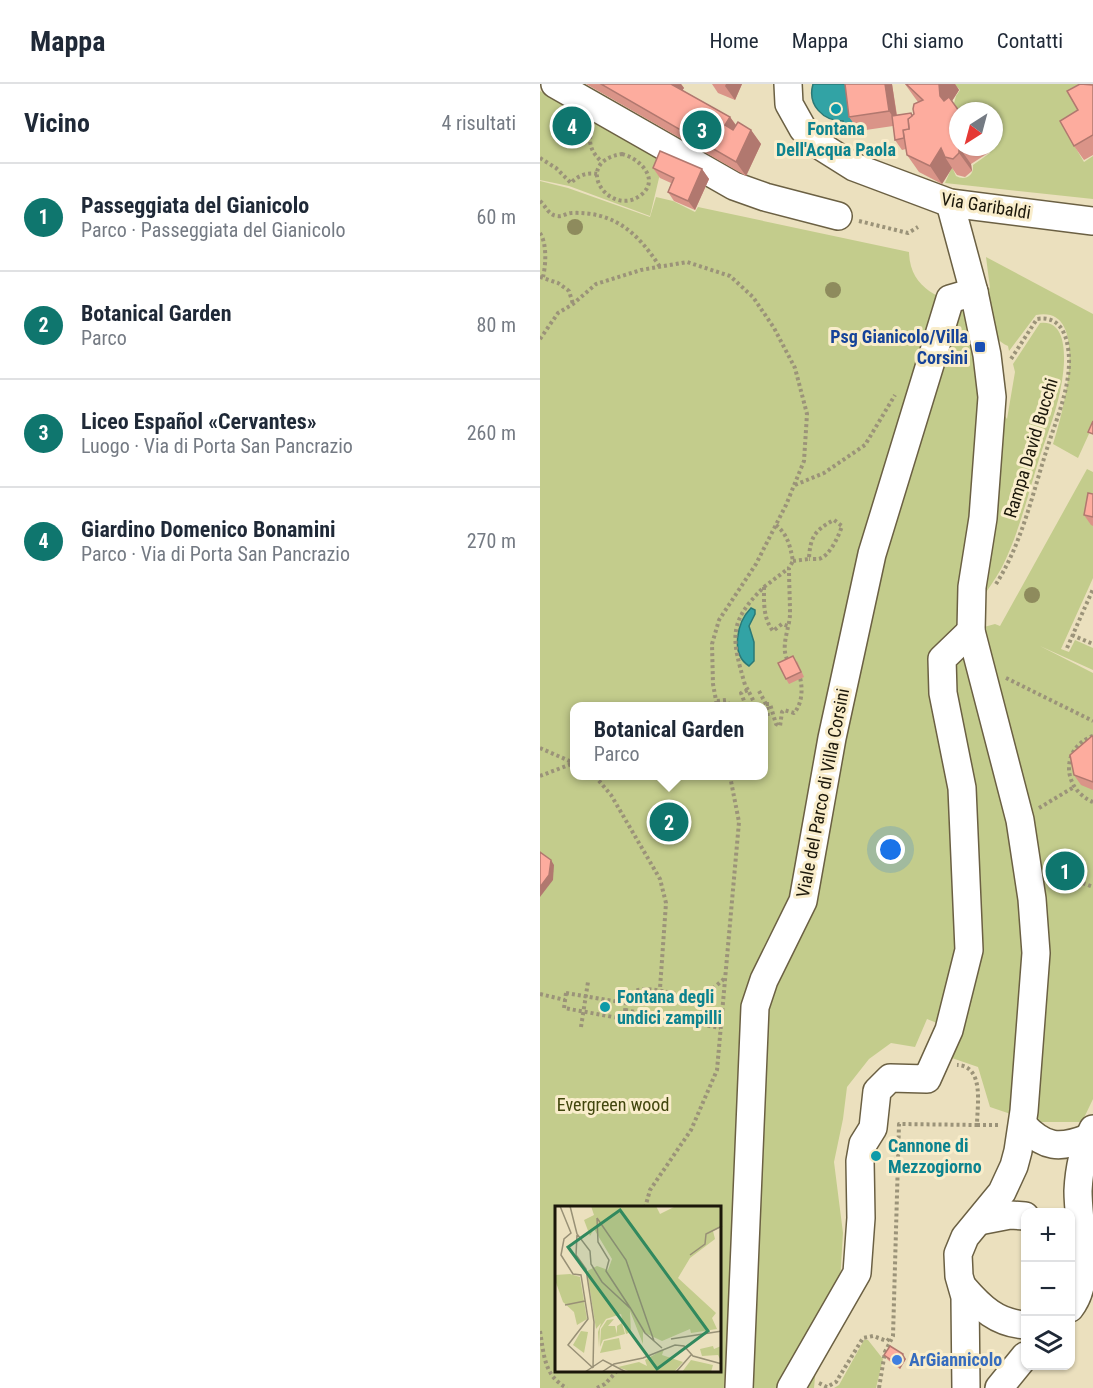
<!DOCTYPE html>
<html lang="it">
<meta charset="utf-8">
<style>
:root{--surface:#fff;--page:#f2f2f3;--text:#1f2937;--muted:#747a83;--line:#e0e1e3;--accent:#0f766e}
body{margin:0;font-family:"Roboto Condensed",sans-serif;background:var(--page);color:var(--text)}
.controls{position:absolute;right:18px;bottom:18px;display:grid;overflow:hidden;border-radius:12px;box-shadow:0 2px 4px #0004}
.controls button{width:54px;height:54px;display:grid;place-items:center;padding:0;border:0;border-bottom:2px solid var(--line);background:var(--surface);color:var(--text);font:30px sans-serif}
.compass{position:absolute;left:409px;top:18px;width:54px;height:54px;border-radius:50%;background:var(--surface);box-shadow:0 2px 4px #0004;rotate:216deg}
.you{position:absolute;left:351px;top:766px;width:21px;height:21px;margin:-15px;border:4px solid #fff;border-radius:50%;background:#1a73e8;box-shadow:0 0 0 9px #1a73e833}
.badge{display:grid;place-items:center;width:39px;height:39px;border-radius:50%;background:var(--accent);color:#fff;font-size:20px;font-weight:700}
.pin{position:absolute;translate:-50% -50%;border:3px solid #fff;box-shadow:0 2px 6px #0006}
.popup{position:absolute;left:30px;top:618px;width:198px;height:78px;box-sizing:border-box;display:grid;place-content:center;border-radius:12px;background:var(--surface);filter:drop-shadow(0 2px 4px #0005);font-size:20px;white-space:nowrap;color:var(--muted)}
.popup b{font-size:22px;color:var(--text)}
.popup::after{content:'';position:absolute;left:50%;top:100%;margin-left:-12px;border:12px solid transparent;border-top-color:var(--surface)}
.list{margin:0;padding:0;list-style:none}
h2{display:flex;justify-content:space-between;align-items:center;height:78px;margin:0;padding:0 24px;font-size:26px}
h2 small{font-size:20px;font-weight:400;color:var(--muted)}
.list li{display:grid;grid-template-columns:39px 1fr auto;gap:18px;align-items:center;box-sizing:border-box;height:108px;padding:0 24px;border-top:2px solid var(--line)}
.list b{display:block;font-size:22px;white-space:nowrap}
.list p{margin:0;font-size:20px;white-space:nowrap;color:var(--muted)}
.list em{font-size:20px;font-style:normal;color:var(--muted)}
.icon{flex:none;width:33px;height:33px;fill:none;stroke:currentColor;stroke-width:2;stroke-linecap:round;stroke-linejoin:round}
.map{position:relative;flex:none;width:553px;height:1304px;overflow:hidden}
header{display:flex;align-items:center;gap:36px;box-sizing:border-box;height:84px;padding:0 30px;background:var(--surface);border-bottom:2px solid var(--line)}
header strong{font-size:28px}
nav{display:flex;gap:33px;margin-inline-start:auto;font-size:21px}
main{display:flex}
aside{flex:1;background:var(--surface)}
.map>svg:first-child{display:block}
.green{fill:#c3cc8c;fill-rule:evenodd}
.water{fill:#32a3a5;stroke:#2b7976;stroke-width:1.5}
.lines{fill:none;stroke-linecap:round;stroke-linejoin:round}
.minor-casing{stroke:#6b6043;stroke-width:30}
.path{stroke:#9b9379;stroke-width:4;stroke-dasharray:3 3;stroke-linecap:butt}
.minor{stroke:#fff;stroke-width:27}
.tree{fill:#8e8b5d}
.wall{fill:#da9488}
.shaded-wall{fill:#b1786f}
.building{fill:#fdac9e;stroke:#b1786f;stroke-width:1.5}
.culture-dot{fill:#0f9aa8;stroke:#f9edcb;stroke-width:2}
.transit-dot{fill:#1a4fb4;stroke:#f9edcb;stroke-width:2}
.shop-dot{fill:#3f7fe0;stroke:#f9edcb;stroke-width:2}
.labels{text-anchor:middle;stroke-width:6;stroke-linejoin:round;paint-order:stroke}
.culture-label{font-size:18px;font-weight:bold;fill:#0d838f;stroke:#f9edcb;text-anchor:start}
.street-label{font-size:18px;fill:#1b170a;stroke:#f9edcb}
.transit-label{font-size:18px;font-weight:bold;fill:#164399;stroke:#f9edcb;text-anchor:end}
.park-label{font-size:18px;fill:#41460d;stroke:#f9edcb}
.shop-label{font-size:18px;font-weight:bold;fill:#366cbe;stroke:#f9edcb;text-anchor:start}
.inset-road{fill:none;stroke:#989076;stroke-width:1.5}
.view{fill:#31895e;fill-opacity:0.15;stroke:#31895e;stroke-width:3}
.inset-edge{fill:none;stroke:#1b170a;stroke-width:3}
</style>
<header>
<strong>Mappa</strong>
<nav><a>Home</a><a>Mappa</a><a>Chi siamo</a><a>Contatti</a></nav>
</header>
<main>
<aside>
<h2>Vicino<small>4 risultati</small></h2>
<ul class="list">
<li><span class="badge">1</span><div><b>Passeggiata del Gianicolo</b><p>Parco · Passeggiata del Gianicolo</p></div><em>60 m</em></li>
<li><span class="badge">2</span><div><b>Botanical Garden</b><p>Parco</p></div><em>80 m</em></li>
<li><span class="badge">3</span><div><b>Liceo Español «Cervantes»</b><p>Luogo · Via di Porta San Pancrazio</p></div><em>260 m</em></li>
<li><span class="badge">4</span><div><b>Giardino Domenico Bonamini</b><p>Parco · Via di Porta San Pancrazio</p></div><em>270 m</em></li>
</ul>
</aside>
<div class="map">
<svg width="553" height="1304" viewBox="0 0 553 1304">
<rect width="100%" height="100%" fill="#ebe0be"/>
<g class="green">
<path d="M414 0H553L546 40 528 51 544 78 553 72V115L405 99 412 83 416 92C425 97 434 92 433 81L450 69 446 63H454V27H418L413 23 416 12 420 6Z"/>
<path d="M0 7 127 76 119 94 110 132 29 102 0 96Z"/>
<path d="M0 97 28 104 110 133 116 113 133 117 155 128 158 123 369 168C370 206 400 213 430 227L446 306 467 335 475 288 473 280 500 239C529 235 525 279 522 297 518 323 508 348 500 372 488 410 479 450 461 485 455 496 447 506 441 516L444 543 455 540 460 542 547 385 553 388V494L521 565 529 568 535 556 553 564V586L500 562 553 589V1015L542 1038H494L450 1023 438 983 409 973 417 947 387 935 375 963 351 959 329 975 307 1003 303 1035 294 1078 303 1149 299 1214 277 1273 274 1304H0ZM34 622H224V692H34ZM16 1124H180V1288H16Z"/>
<path d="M446 173 553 230V341L538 374 513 360C522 332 553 220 496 231L469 267 468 262C448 253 445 232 441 213L450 204Z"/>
<path d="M324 1256H328L343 1275 336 1304H294L299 1301Z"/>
</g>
<g class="water">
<path d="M273 0H313L319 47 305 49 303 37C283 37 267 21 273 0Z"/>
<path d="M211 524 215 526V530L209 542 214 558V577L209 582C190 570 197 538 211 524Z"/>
</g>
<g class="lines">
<defs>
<g id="minor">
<path d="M15 0 194 102 225 113 298 132"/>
<path d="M248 0 249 20 263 45 279 61 314 83 410 119 553 137"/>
<path d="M410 119 434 208 447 271 452 313 443 434 432 503 431 547 480 736 492 815 496 869 484 1027 478 1067 474 1082 462 1108 425 1153 418 1170 419 1192 425 1213 426 1304"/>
<path d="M483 1041C505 1064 519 1065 548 1054"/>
<path d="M439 1137 470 1131 485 1132"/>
<path d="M423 1203C441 1224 457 1239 485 1241"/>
<path d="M530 1224C553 1195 538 1143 538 1107 539 1085 543 1065 553 1045"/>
<path d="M199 1304 215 923 224 896 263 817 292 654 332 470 410 215 434 208"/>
<path d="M251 1304 317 1189 321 1134 320 1077 323 1060 333 1044 337 1007 350 994 387 995 409 946 429 866 422 704 403 609 402 575 431 547"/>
<path d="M459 1304 485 1272"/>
</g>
</defs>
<use href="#minor" class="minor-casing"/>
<g class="path">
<path d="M52 46C47 59 52 69 62 78"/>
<path d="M82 70C99 74 121 95 101 111 70 135 30 78 82 70Z"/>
<path d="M0 74 16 84 31 99C37 92 47 88 57 90"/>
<path d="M0 117C6 122 8 131 17 132 22 133 27 129 31 129 74 127 98 149 120 183"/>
<path d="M319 137 368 149 378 143"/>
<path d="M0 149C7 160 6 180 3 193"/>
<path d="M0 193 18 199 29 207 33 220"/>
<path d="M0 255 18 229 33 220 56 200 101 186 147 178 190 192 213 213 234 244 255 284 267 330 264 377 246 421 216 480 179 536 172 560 173 600 177 622"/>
<path d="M255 401 284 389 325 361 355 311"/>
<path d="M236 441C248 451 250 462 253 477L249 484C249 499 250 515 250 531 249 546 240 563 248 577"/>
<path d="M253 477 269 475C270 453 275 446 294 436L302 442C299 451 290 472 279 475 278 475 270 475 269 475"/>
<path d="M456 500C481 461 492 412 506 368 515 338 530 306 529 274 528 254 522 231 497 235L471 275"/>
<path d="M224 503 249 484"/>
<path d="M532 551 553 560"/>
<path d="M527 564 553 505"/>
<path d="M466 594 553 637"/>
<path d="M208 606 205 601C192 555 187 539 224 503 224 519 223 534 233 547L242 540 248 542"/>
<path d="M219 607 227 622 228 634 224 635"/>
<path d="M177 617 186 616 190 622"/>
<path d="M226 620H230L236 640 240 642 242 628 244 626 254 629C263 619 263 602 259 590"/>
<path d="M206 622 201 609 208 606 216 622"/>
<path d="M553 652C520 664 522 705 553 718"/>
<path d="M0 664 34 679"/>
<path d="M0 692 34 679"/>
<path d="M55 692 71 711 120 795 126 819 118 933"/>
<path d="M499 724 534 703"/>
<path d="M509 786 553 803"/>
<path d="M26 909 86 919 84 935 24 924Z"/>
<path d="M0 910 25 916"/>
<path d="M91 916 94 907C118 900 140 917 165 909 171 907 178 900 184 895"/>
<path d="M85 926 180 944"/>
<path d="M41 943 48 898"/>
<path d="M437 1041H460"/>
<path d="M105 1124 110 1106 151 1046 177 986 199 738 190 692"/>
<path d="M0 1247C4 1271 4 1292 27 1304"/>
<path d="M279 1299 287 1303 296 1298 323 1254 333 1252 347 1257 350 1254"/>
<path d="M57 1304 65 1300 76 1288"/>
<path d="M339 1304 345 1268 353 1252 359 1040 437 1041C437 1022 445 982 417 981"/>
</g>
<use href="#minor" class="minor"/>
</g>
<g class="tree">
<circle cx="35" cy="143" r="8"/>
<circle cx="293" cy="206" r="8"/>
<circle cx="492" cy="511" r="8"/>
</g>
<g class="wall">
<path d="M46 0H141L144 4 142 6 190 33 196 41 211 46 221 60 206 92Z"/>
<path d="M172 0H202L195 16 178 9Z"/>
<path d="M305 0H352L357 31 371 29 373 31 378 18 375 14 365 0H415L419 6 412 17 418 63H444L448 69 431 80 432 87 425 93 417 91 412 84 402 100 379 88 367 71 366 65 362 66 355 56 353 42 319 47 309 33Z"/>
<path d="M553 0V71L544 76 534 62Z"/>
<path d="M113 84 162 85 169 95 155 126 134 117 128 108 131 99 120 94Z"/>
<path d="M553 410V442L551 441 544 431Z"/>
<path d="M257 577 264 593 249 600 246 595Z"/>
<path d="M553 653V706L541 701 534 691Z"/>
<path d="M344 1271 366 1275 360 1285 348 1276Z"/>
</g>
<g class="shaded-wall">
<path d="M129 0H141L144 4 138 13Z"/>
<path d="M186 0H202L195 16 185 2Z"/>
<path d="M345 0H352L358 41 349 27Z"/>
<path d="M399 0H415L419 6 412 17 413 30 400 12Z"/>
<path d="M190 33 200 47 195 55 185 41Z"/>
<path d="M211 46 221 60 206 92 196 78Z"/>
<path d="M419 63 431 80 432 87 419 69Z"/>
<path d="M401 64 405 73 412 84 402 100 390 82Z"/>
<path d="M162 85 169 95 155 126 148 117Z"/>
<path d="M11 776 14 781 13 796 0 813V803Z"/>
<path d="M363 1270 366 1275 360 1285 357 1280Z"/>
</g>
<g class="building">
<path d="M61 0H131L190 33 185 41 193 46 198 38 211 46 196 78Z"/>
<path d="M305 0H345L349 27 309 33Z"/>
<path d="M366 0H399L400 12 404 17 409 13 419 27H418V63H419V69L413 75 405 73 401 64 390 82 367 71 363 46 369 45 368 35 374 30 373 25 374 20 383 16Z"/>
<path d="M540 0 553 1V51L534 62 520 37 538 26 527 7Z"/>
<path d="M371 29 372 32 368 35 369 45 363 46 364 54 355 56 352 32Z"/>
<path d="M120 67 162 85 148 117 128 108 134 94 113 84Z"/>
<path d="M553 337V350L548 348Z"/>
<path d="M548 409 553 410V433L544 431Z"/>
<path d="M253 572 261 588 246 595 238 579Z"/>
<path d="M552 652 553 653V698L534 691 530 671Z"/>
<path d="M0 768 11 776 9 791 0 803Z"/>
<path d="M350 1262 363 1270 357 1280 344 1271Z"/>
</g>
<g class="culture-dot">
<circle cx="296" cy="25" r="6"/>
<circle cx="65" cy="923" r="6"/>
<circle cx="336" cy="1072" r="6"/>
</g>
<rect class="transit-dot" x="434" y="257" width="12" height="12" rx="3"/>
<circle class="shop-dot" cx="357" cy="1276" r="6"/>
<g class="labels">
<g class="culture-label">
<text x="296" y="51" text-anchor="middle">Fontana<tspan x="296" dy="21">Dell'Acqua Paola</tspan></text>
<text x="77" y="919">Fontana degli<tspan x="77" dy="21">undici zampilli</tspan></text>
<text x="348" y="1068">Cannone di<tspan x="348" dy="21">Mezzogiorno</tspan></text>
</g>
<g class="street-label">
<text transform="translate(446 122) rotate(9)" y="6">Via Garibaldi</text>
<text transform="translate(491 364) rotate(-73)" y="6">Rampa David Bucchi</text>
<text transform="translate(283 709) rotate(-79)" y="6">Viale del Parco di Villa Corsini</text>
</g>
<g class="transit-label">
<text x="428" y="259">Psg Gianicolo/Villa<tspan x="428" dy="21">Corsini</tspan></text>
</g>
<g class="park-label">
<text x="73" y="1027">Evergreen wood</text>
</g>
<g class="shop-label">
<text x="369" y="1282">ArGiannicolo</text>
</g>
</g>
<g transform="translate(15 1122)">
<rect width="166" height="166" fill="#ebe0be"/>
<path d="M36 0H101L105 8 121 0H166V21L158 25 160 33 135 52 123 72 161 107 157 112 162 123 136 127 135 123 107 135 88 126V138L75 105 76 126 71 128 66 108 51 113 45 122 44 142 43 126 46 117 41 123 32 65 42 60 53 64 57 53 39 23 35 30 29 14 39 9ZM15 68 25 71 32 113 22 119 19 106 8 96 0 74V69ZM59 113 53 120H60L62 128V120L67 117 70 128 48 134 45 141 46 123 52 114ZM26 125 33 126 29 147 18 139ZM64 132 66 143 45 147 49 135ZM158 140 159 143 166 140V155L163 149 147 150 145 143ZM109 143 107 149 128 156 119 166H76L63 161 84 156 92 160 90 154ZM136 154 158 159 156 166H127Z" fill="#c3cc8c"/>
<path class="inset-road" d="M5 0 16 27 9 33 6 49 18 68 26 69 33 113 13 139 38 162M15 0 22 28 35 45 36 58 47 76 76 103 90 127 107 142M42 12 71 54 99 135M42 12 43 36 54 54 51 65 76 103M22 29 21 49 31 63 39 116 38 162M135 49 150 38 151 28 167 20M10 99 30 95M116 133 167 125M30 166 48 154 71 166M47 166 59 158 88 152 120 139 129 140 138 150 167 158M121 166 136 149"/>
<path class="view" d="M65 4 153 125 102 163 13 41Z"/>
<rect width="166" height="166" class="inset-edge"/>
</g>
</svg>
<div class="controls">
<button>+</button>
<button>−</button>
<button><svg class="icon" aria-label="layers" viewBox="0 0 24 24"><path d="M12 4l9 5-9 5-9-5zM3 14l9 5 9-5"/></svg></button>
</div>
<svg class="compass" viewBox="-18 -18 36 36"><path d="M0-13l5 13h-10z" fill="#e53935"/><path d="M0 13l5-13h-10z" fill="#747a83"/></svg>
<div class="you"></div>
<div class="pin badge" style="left:525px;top:787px">1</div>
<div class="pin badge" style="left:129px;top:738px">2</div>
<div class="popup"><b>Botanical Garden</b>Parco</div>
<div class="pin badge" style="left:162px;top:46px">3</div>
<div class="pin badge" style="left:32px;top:42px">4</div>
</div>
</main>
